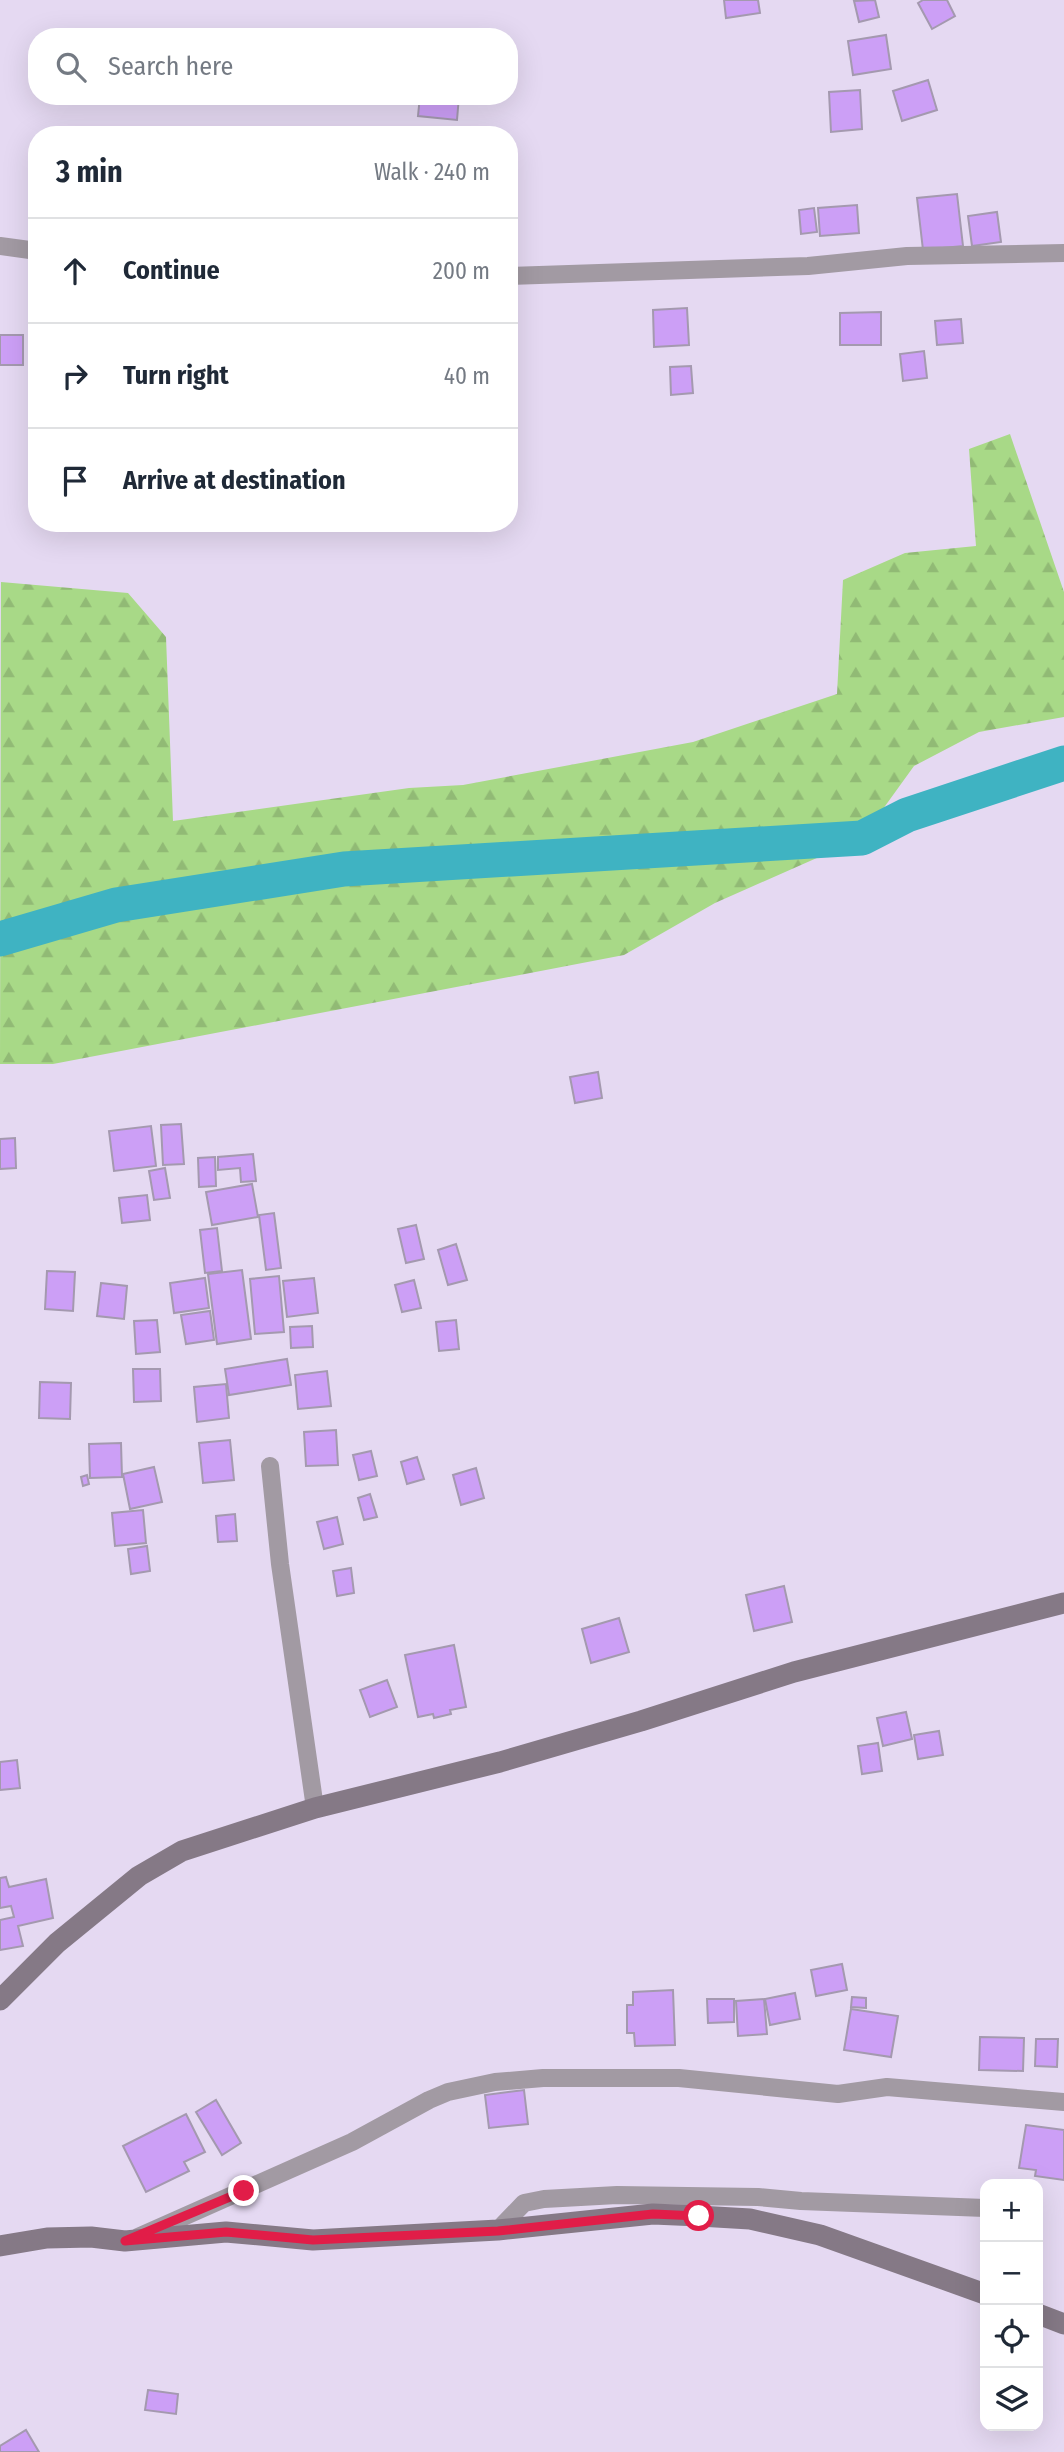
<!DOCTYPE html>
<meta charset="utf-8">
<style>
:root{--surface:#fff;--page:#f6f6f7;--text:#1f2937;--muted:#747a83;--line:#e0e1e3}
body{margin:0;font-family:"Fira Sans Condensed",sans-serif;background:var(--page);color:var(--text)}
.controls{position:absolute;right:21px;bottom:21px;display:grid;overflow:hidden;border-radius:14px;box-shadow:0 7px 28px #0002}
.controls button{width:63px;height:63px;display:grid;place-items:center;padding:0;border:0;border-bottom:2px solid var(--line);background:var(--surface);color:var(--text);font:35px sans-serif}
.stop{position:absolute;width:21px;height:21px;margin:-16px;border:5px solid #e11d48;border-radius:50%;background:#fff}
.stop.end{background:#e11d48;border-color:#fff;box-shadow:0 2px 7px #0008}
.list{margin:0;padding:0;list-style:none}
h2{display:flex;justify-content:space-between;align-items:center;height:91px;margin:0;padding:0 28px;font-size:30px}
h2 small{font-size:23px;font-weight:400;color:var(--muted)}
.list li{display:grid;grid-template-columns:46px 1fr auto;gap:21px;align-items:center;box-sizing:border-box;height:105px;padding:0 28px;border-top:2px solid var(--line)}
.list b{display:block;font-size:26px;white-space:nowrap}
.list em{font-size:23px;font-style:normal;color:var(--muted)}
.icon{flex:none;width:38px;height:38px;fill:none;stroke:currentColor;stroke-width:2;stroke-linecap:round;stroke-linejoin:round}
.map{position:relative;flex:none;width:1064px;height:2452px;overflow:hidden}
.search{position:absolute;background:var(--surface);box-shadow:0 7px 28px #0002;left:28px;top:28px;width:490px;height:77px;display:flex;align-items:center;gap:18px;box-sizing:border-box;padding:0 24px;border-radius:28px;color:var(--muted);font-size:26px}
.panel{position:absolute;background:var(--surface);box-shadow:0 7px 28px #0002;left:28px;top:126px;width:490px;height:406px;border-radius:28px}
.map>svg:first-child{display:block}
.forest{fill:url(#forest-firs)}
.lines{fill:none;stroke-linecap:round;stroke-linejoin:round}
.river{stroke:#3fb3c2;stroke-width:35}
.building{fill:#cc9ff6;stroke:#a499af;stroke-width:2}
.street{stroke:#a29aa3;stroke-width:18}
.secondary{stroke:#857986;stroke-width:21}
.route{stroke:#e11d48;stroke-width:9}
</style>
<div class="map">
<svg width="1064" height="2452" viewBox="0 0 1064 2452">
<defs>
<pattern id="forest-firs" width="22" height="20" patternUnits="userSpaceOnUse" patternTransform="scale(1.75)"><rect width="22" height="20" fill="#a8d987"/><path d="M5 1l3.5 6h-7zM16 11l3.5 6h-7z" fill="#91ba75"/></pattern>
</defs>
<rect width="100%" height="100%" fill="#e5d9f2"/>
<path class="forest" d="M1010 434 1064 592V717L979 732 914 766 862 838 715 903 624 955 53 1064H0L1 582 128 593 166 637 173 821 409 788 463 785 693 742 837 694 843 580 905 553 976 546 969 449Z"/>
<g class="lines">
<path class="river" d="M0 939 116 905 344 869 862 838 907 815 1064 763"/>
</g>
<g class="building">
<path d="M724 0H758L760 13 726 18Z"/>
<path d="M875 0 879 17 859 22 854 1Z"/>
<path d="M923 0H947L955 16 932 29 918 3Z"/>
<path d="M886 35 891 69 853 75 848 41Z"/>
<path d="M928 80 937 110 902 121 893 91Z"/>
<path d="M860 90 862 129 831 132 829 92Z"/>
<path d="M420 96H459L457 120 418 116Z"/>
<path d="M957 194 963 246 923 250 917 198Z"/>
<path d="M857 205 859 233 820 236 818 208Z"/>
<path d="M814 208 817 232 801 234 799 210Z"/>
<path d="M997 212 1001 242 972 246 968 216Z"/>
<path d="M687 308 689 345 654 347 653 310Z"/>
<path d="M881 312V345H840V313Z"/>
<path d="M961 319 963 343 937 345 935 321Z"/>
<rect x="0" y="335" width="23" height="30"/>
<path d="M924 351 927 378 903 381 900 354Z"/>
<path d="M691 366 693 393 671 395 670 367Z"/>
<path d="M598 1072 602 1098 575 1103 570 1077Z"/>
<path d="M181 1124 184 1164 163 1165 161 1125Z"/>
<path d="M151 1126 156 1166 114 1171 109 1131Z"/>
<path d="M15 1138 16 1168 0 1169V1139Z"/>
<path d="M253 1154 256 1181 241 1182 240 1168 218 1170V1157Z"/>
<path d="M215 1157 216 1186 199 1187 198 1158Z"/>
<path d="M165 1168 170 1198 154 1200 149 1171Z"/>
<path d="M252 1184 258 1217 212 1225 206 1192Z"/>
<path d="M147 1195 150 1220 122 1223 119 1198Z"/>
<path d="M274 1213 281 1268 266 1270 259 1215Z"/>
<path d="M416 1225 424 1259 406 1263 398 1229Z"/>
<path d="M217 1228 222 1271 205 1273 200 1230Z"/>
<path d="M456 1244 467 1280 448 1285 438 1250Z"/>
<path d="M242 1270 251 1339 217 1344 208 1274Z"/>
<path d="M47 1271 75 1272 73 1311 45 1309Z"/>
<path d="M279 1276 284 1332 255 1334 250 1279Z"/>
<path d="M205 1278 209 1308 174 1313 170 1283Z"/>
<path d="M314 1278 318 1313 287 1317 283 1281Z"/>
<path d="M414 1280 421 1308 402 1312 395 1285Z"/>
<path d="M101 1283 127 1286 124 1319 97 1316Z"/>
<path d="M210 1311 214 1340 186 1344 181 1315Z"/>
<path d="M157 1320 160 1352 136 1354 134 1321Z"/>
<path d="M456 1320 459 1349 439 1351 436 1322Z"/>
<path d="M312 1326 313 1347 291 1348 290 1327Z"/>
<path d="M287 1359 291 1385 229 1395 225 1369Z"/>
<path d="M133 1369H160L161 1401 134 1402Z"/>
<path d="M327 1371 331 1406 298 1409 295 1375Z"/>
<path d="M40 1382 71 1383 70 1419 39 1418Z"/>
<path d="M226 1384 229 1418 197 1422 194 1387Z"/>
<path d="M336 1430 338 1465 306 1466 304 1432Z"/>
<path d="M230 1440 234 1480 203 1483 199 1443Z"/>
<path d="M121 1443 122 1477 90 1478 89 1444Z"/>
<path d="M371 1451 377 1476 359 1480 353 1455Z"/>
<path d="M417 1457 424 1479 407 1484 401 1462Z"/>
<path d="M154 1467 162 1502 130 1509 123 1474Z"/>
<path d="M476 1468 484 1498 461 1505 453 1475Z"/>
<path d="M87 1475 89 1484 83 1486 81 1477Z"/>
<path d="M370 1494 377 1517 364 1520 358 1498Z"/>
<path d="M143 1510 146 1543 115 1546 112 1513Z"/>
<path d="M235 1514 237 1541 218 1542 216 1516Z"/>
<path d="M337 1517 343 1544 324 1549 317 1522Z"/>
<path d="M147 1546 150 1571 131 1574 128 1549Z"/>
<path d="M351 1568 354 1593 337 1596 333 1571Z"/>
<path d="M784 1586 792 1622 754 1631 746 1595Z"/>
<path d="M619 1618 629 1652 591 1663 582 1629Z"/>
<path d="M454 1645 466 1707 450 1710 451 1714 434 1718 433 1714 418 1717 405 1655Z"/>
<path d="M387 1680 397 1707 370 1717 360 1690Z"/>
<path d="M906 1712 912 1739 883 1746 877 1718Z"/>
<path d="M939 1731 943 1755 918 1759 914 1735Z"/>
<path d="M878 1743 882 1771 862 1774 858 1746Z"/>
<path d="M17 1760 20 1788 0 1790V1762Z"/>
<path d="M6 1877 9 1887 46 1879 53 1918 18 1926 23 1946 0 1950V1920L14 1917 11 1906 0 1908V1878Z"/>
<path d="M842 1964 847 1990 816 1996 811 1970Z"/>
<path d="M673 1990 675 2045 635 2046 634 2033H627V2005H633V1992Z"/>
<path d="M795 1993 800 2019 770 2025 765 1999Z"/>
<path d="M852 1997 866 1998V2008L851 2007Z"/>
<path d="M707 1999H734V2022L708 2023Z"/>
<path d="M764 1999 767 2034 738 2036 736 2001Z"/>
<path d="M851 2009 898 2016 891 2057 844 2050Z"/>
<path d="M980 2037 1024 2038 1023 2071 979 2070Z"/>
<path d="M1036 2039H1058L1057 2067 1035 2066Z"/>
<path d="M524 2090 528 2124 489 2128 485 2095Z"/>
<path d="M216 2100 241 2143 222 2155 196 2112Z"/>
<path d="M186 2114 205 2152 184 2162 189 2171 146 2192 123 2146Z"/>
<path d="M1026 2125 1064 2130V2180L1035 2176 1036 2170 1019 2168Z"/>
<path d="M148 2390 178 2394 176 2414 145 2410Z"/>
<path d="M26 2430 39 2452H0V2446Z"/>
</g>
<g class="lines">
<g class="street">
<path d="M0 246 37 251"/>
<path d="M509 276 808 266 907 256 1064 253"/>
<path d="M270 1466 280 1564 315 1808"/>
<path d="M498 2230 524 2203 544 2199 617 2195 758 2197 801 2201 985 2208"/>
<path d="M138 2237 352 2142 429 2100 448 2092 495 2082 543 2078H679L838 2094 887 2087 1064 2102"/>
</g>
<g class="secondary">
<path d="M0 2000 57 1943 139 1876 182 1851 315 1808 500 1762 641 1721 794 1672 1064 1603"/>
<path d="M0 2246 47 2238 91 2237 125 2241 226 2232 313 2240 498 2230 653 2214 699 2216 750 2219 820 2235 985 2294"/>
<path d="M1038 2314 1064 2324"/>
</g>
</g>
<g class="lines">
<path class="route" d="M244 2191 125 2241 226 2232 313 2240 498 2231 653 2214 699 2216"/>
</g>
</svg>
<div class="controls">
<button>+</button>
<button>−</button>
<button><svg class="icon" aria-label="locate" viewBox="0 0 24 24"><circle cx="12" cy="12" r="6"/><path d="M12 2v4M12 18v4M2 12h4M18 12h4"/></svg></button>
<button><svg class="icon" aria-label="layers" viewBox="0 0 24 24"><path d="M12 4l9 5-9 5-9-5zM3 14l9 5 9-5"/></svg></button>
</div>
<div class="stop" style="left:699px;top:2216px"></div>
<div class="stop end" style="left:244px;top:2191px"></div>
<div class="search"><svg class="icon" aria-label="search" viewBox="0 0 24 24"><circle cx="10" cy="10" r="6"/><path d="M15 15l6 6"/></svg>Search here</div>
<section class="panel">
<h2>3 min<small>Walk · 240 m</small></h2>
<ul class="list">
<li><svg class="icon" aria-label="ahead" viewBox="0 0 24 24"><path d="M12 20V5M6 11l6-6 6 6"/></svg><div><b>Continue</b></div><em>200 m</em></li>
<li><svg class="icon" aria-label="right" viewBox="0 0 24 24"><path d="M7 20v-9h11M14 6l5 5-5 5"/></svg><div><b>Turn right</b></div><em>40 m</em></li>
<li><svg class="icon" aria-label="arrive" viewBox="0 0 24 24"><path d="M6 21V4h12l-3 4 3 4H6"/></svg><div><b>Arrive at destination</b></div></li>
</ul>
</section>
</div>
